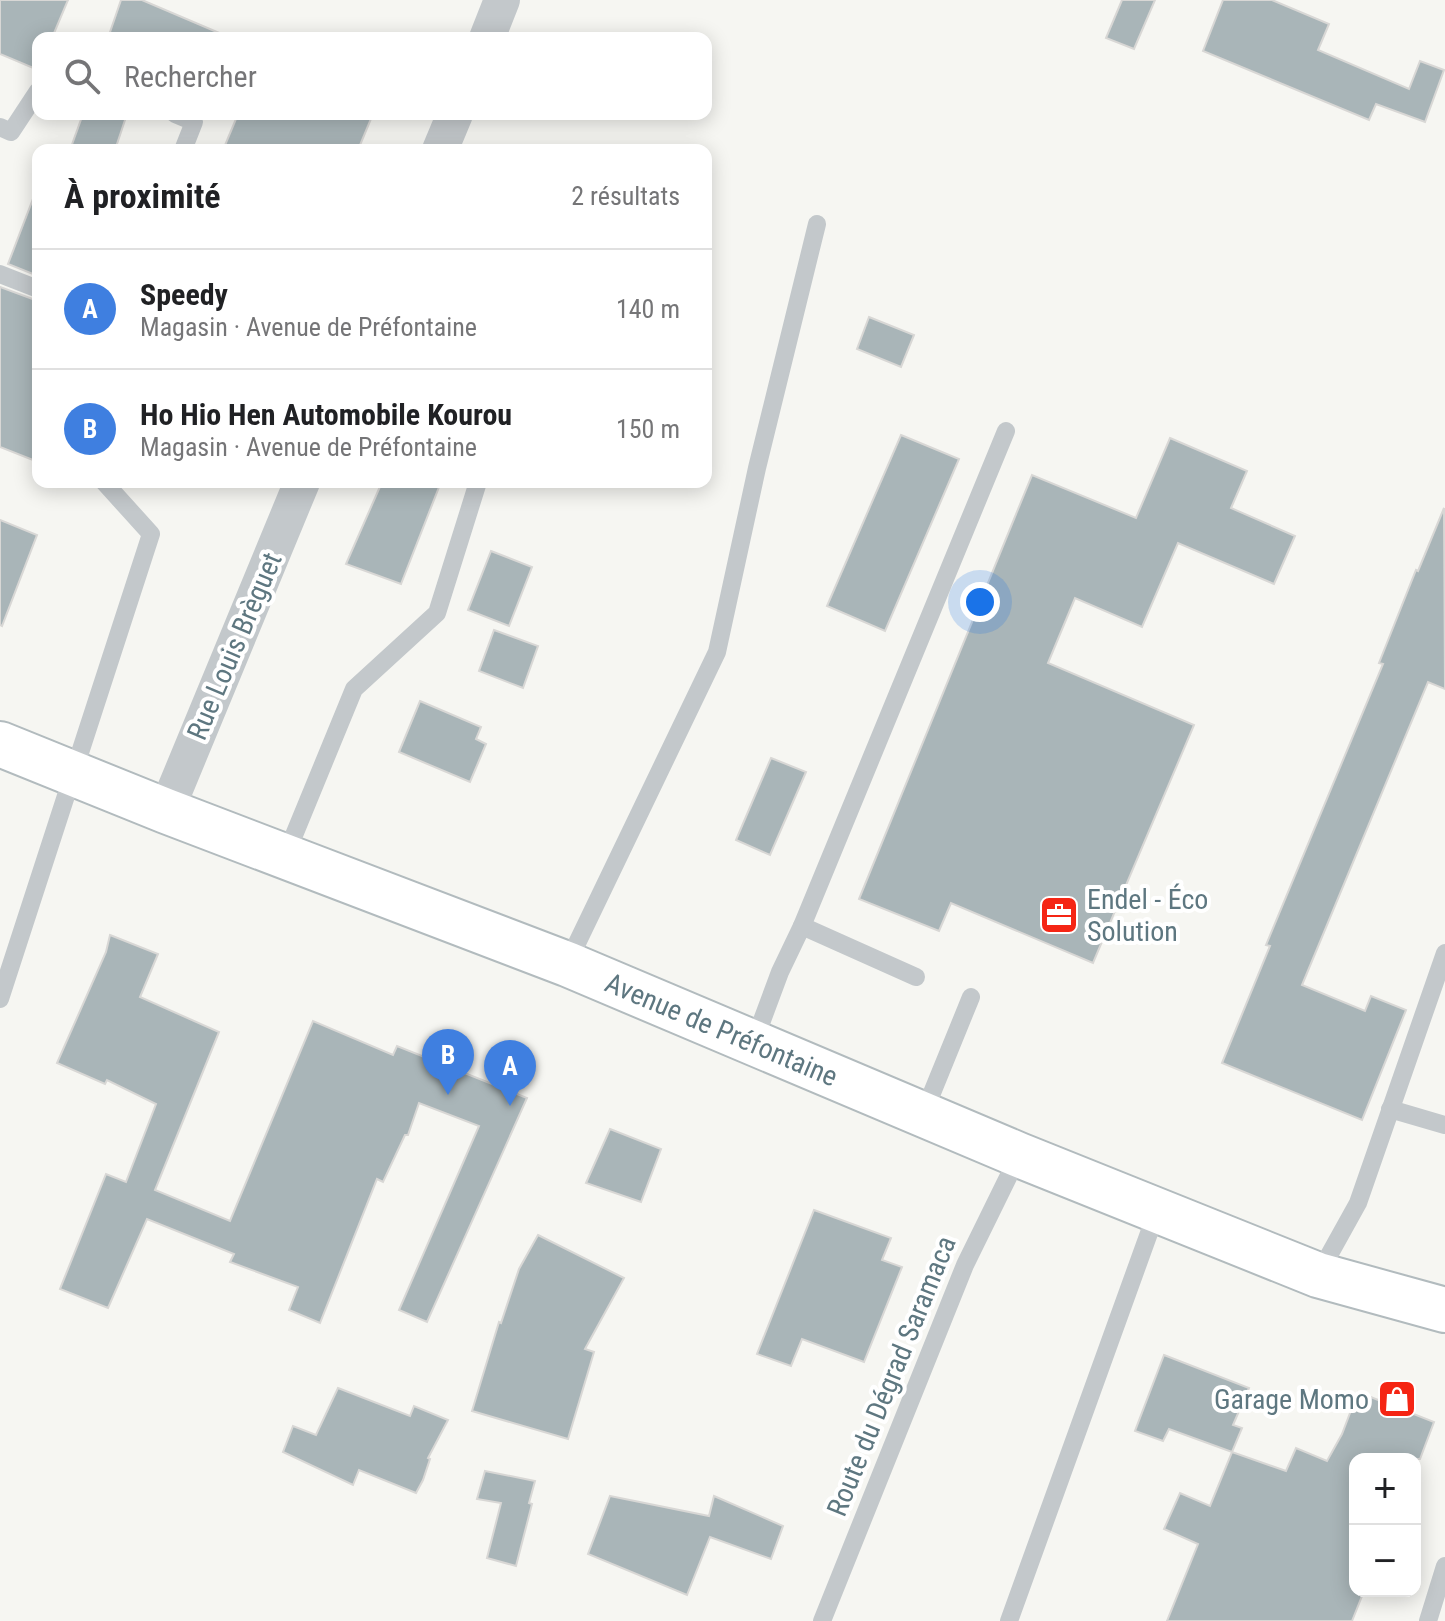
<!DOCTYPE html>
<html lang="fr">
<meta charset="utf-8">
<style>
:root{--surface:#fff;--page:#f6f6f6;--text:#202124;--muted:#757577;--line:#e0e0e0;--accent:#f52514}
body{margin:0;font-family:"Roboto Condensed",sans-serif;background:var(--page);color:var(--text)}
.controls{position:absolute;right:24px;bottom:24px;display:grid;overflow:hidden;border-radius:16px;box-shadow:0 4px 20px #0003}
.controls button{width:72px;height:72px;display:grid;place-items:center;padding:0;border:0;border-bottom:2px solid var(--line);background:var(--surface);color:var(--text);font:40px sans-serif}
.you{position:absolute;left:980px;top:602px;width:28px;height:28px;margin:-20px;border:6px solid #fff;border-radius:50%;background:#1a73e8;box-shadow:0 0 0 12px #1a73e833}
.badge{display:grid;place-items:center;width:52px;height:52px;border-radius:50%;background:var(--accent);color:#fff;font-size:26px;font-weight:700}
.pin{position:absolute;translate:-50% -66px;filter:drop-shadow(0 2px 4px #0008)}
.pin::after{content:'';position:absolute;top:42px;width:28px;height:24px;background:inherit;clip-path:polygon(0 0,100% 0,50% 100%)}
.list{margin:0;padding:0;list-style:none}
h2{display:flex;justify-content:space-between;align-items:center;height:104px;margin:0;padding:0 32px;font-size:34px}
h2 small{font-size:26px;font-weight:400;color:var(--muted)}
.list li{display:grid;grid-template-columns:52px 1fr auto;gap:24px;align-items:center;box-sizing:border-box;height:120px;padding:0 32px;border-top:2px solid var(--line)}
.list b{display:block;font-size:30px;white-space:nowrap}
.list p{margin:0;font-size:26px;white-space:nowrap;color:var(--muted)}
.list em{font-size:26px;font-style:normal;color:var(--muted)}
.icon{flex:none;width:44px;height:44px;fill:none;stroke:currentColor;stroke-width:2;stroke-linecap:round;stroke-linejoin:round}
.map{position:relative;flex:none;width:1445px;height:1621px;overflow:hidden}
.search{position:absolute;background:var(--surface);box-shadow:0 4px 20px #0003;left:32px;top:32px;width:680px;height:88px;display:flex;align-items:center;gap:20px;box-sizing:border-box;padding:0 28px;border-radius:16px;color:var(--muted);font-size:30px}
.panel{position:absolute;background:var(--surface);box-shadow:0 4px 20px #0003;left:32px;top:144px;width:680px;height:344px;border-radius:16px}
.map>svg:first-child{display:block}
.building{fill:#a9b5b8;stroke:#d8d7d5;stroke-width:2}
.lines{fill:none;stroke-linecap:round;stroke-linejoin:round}
.secondary-casing{stroke:#b2bbbe;stroke-width:48}
.lane{stroke:#c3c8cb;stroke-width:18}
.street{stroke:#c3c8cb;stroke-width:36}
.secondary{stroke:#fff;stroke-width:44}
.labels{text-anchor:middle;stroke-width:8;stroke-linejoin:round;paint-order:stroke}
.street-label{font-size:28px;fill:#5e7780;stroke:#fff}
.poi-label{font-size:28px;fill:#5e7780;stroke:#fff;text-anchor:start}
</style>
<div class="map">
<svg width="1445" height="1621" viewBox="0 0 1445 1621">
<rect width="100%" height="100%" fill="#f6f6f2"/>
<g class="building">
<path d="M0 0H68L52 38H38V70L0 54Z"/>
<path d="M121 0H142L231 38H108Z"/>
<path d="M1122 0H1155L1134 49 1106 38Z"/>
<path d="M1223 0H1272L1329 24 1318 50 1409 89 1420 61 1444 70 1425 122 1376 104 1369 120 1203 51Z"/>
<path d="M83 114H127L115 150H70Z"/>
<path d="M238 114H373L358 150H223Z"/>
<path d="M36 191H38V276L8 264Z"/>
<path d="M0 287 38 301V462L0 447Z"/>
<path d="M869 317 914 335 901 367 857 349Z"/>
<path d="M901 435 959 459 885 631 827 606Z"/>
<path d="M1170 438 1247 471 1231 508 1295 536 1274 584 1178 543 1142 627 1075 598 1048 663 1194 725 1093 963 951 903 939 931 859 899 1032 475 1136 518Z"/>
<path d="M382 482H441L401 584 346 564Z"/>
<path d="M1444 508 1445 689 1428 682 1302 985 1365 1011 1371 996 1406 1010 1362 1120 1222 1063 1270 946 1266 945 1383 664 1379 663 1416 570 1418 571Z"/>
<path d="M0 520 37 535 2 626 0 625Z"/>
<path d="M491 551 532 567 509 626 468 610Z"/>
<path d="M494 630 538 646 523 688 479 671Z"/>
<path d="M420 701 481 727 476 739 486 744 470 782 399 752Z"/>
<path d="M771 758 806 772 770 855 736 840Z"/>
<path d="M110 935 158 954 140 997 219 1032 155 1190 230 1221 313 1021 393 1055 397 1046 527 1098 427 1322 399 1310 479 1126 419 1103 408 1135H405L383 1182 377 1179 320 1323 289 1310 298 1287 230 1262 234 1254 147 1219 108 1308 60 1289 106 1174 126 1182 156 1104 107 1080 105 1084 57 1063 106 952Z"/>
<path d="M610 1129 661 1149 641 1202 586 1183Z"/>
<path d="M814 1210 891 1238 882 1260 902 1267 864 1362 802 1339 791 1366 757 1354Z"/>
<path d="M538 1235 624 1278 585 1349 594 1352 568 1439 472 1411 499 1322 501 1323 519 1269Z"/>
<path d="M1164 1355 1249 1388 1233 1425 1242 1428 1232 1452 1169 1429 1163 1441 1135 1431Z"/>
<path d="M338 1388 410 1416 414 1406 448 1420 428 1458 430 1459 423 1480 416 1493 359 1470 353 1485 283 1452 293 1426 316 1435Z"/>
<path d="M1358 1392 1434 1422 1420 1459H1355V1591H1364L1352 1621H1167L1198 1544 1164 1529 1180 1493 1210 1506 1232 1452 1286 1471 1296 1448 1327 1461 1342 1434Z"/>
<path d="M485 1471 535 1481 529 1503 532 1504 516 1566 487 1558 501 1503 477 1499Z"/>
<path d="M610 1496 709 1516 714 1496 783 1526 771 1559 710 1537 687 1595 588 1554Z"/>
</g>
<g class="lines">
<defs>
<g id="secondary">
<path id="s1" d="M0 744 166 811 567 964 1019 1155 1318 1275 1445 1310"/>
</g>
</defs>
<use href="#secondary" class="secondary-casing"/>
<g class="lane">
<path d="M175 114 194 122 183 150"/>
<path d="M0 127 11 132 38 91"/>
<path d="M0 274 38 289"/>
<path d="M285 857 354 689 437 613 478 482"/>
<path d="M802 926 916 977"/>
<path d="M567 964 717 652 757 468 817 224"/>
<path d="M0 999 151 534 104 482"/>
<path d="M754 1042 780 972 802 926 1006 431"/>
<path d="M1390 1109 1445 1125"/>
<path d="M923 1115 971 997"/>
<path d="M1318 1275 1358 1203 1445 953"/>
<path d="M822 1621 965 1265 1019 1155"/>
<path d="M1009 1621 1157 1211"/>
<path d="M1428 1621 1445 1566"/>
</g>
<g class="street">
<path d="M487 38 502 0"/>
<path d="M440 150 455 114"/>
<path d="M166 811 302 482"/>
</g>
<use href="#secondary" class="secondary"/>
</g>
<defs>
<symbol id="office-square" viewBox="-11 -11 22 22"><rect x="-9" y="-9" width="18" height="18" rx="4" fill="#f52514" stroke="#fff"/><path d="M-6-3h4V-5.5h4V-3h4V5H-6ZM-1-4.5V-3h2v-1.5ZM-6 0V1H6V0Z" fill="#fff"/></symbol>
<symbol id="shop-square" viewBox="-11 -11 22 22"><rect x="-9" y="-9" width="18" height="18" rx="4" fill="#f52514" stroke="#fff"/><path d="M-5-2.5h2.3a2.7 3.5 0 0 1 5.4 0H5L5.5 6h-11ZM-1.5-2.5h3a1.5 2.3 0 0 0-3 0Z" fill="#fff"/></symbol>
</defs>
<g fill-rule="evenodd">
<use href="#office-square" x="1037" y="893" width="44" height="44"/>
<use href="#shop-square" x="1375" y="1377" width="44" height="44"/>
</g>
<g class="labels">
<g class="street-label">
<text transform="translate(234 646) rotate(-67)" y="10">Rue Louis Brèguet</text>
<text dy="10" stroke="none"><textPath href="#s1" startOffset="776">Avenue de Préfontaine</textPath></text>
<text transform="translate(891 1376) rotate(-68)" y="10">Route du Dégrad Saramaca</text>
</g>
<g class="poi-label">
<text x="1087" y="909">Endel - Éco<tspan x="1087" dy="32">Solution</tspan></text>
<text x="1369" y="1409" text-anchor="end">Garage Momo</text>
</g>
</g>
</svg>
<div class="controls">
<button>+</button>
<button>−</button>
</div>
<div class="you"></div>
<div class="pin badge" style="left:510px;top:1106px;background:#3f7fe0">A</div>
<div class="pin badge" style="left:448px;top:1095px;background:#3f7fe0">B</div>
<div class="search"><svg class="icon" aria-label="search" viewBox="0 0 24 24"><circle cx="10" cy="10" r="6"/><path d="M15 15l6 6"/></svg>Rechercher</div>
<section class="panel">
<h2>À proximité<small>2 résultats</small></h2>
<ul class="list">
<li><span class="badge" style="background:#3f7fe0">A</span><div><b>Speedy</b><p>Magasin · Avenue de Préfontaine</p></div><em>140 m</em></li>
<li><span class="badge" style="background:#3f7fe0">B</span><div><b>Ho Hio Hen Automobile Kourou</b><p>Magasin · Avenue de Préfontaine</p></div><em>150 m</em></li>
</ul>
</section>
</div>
